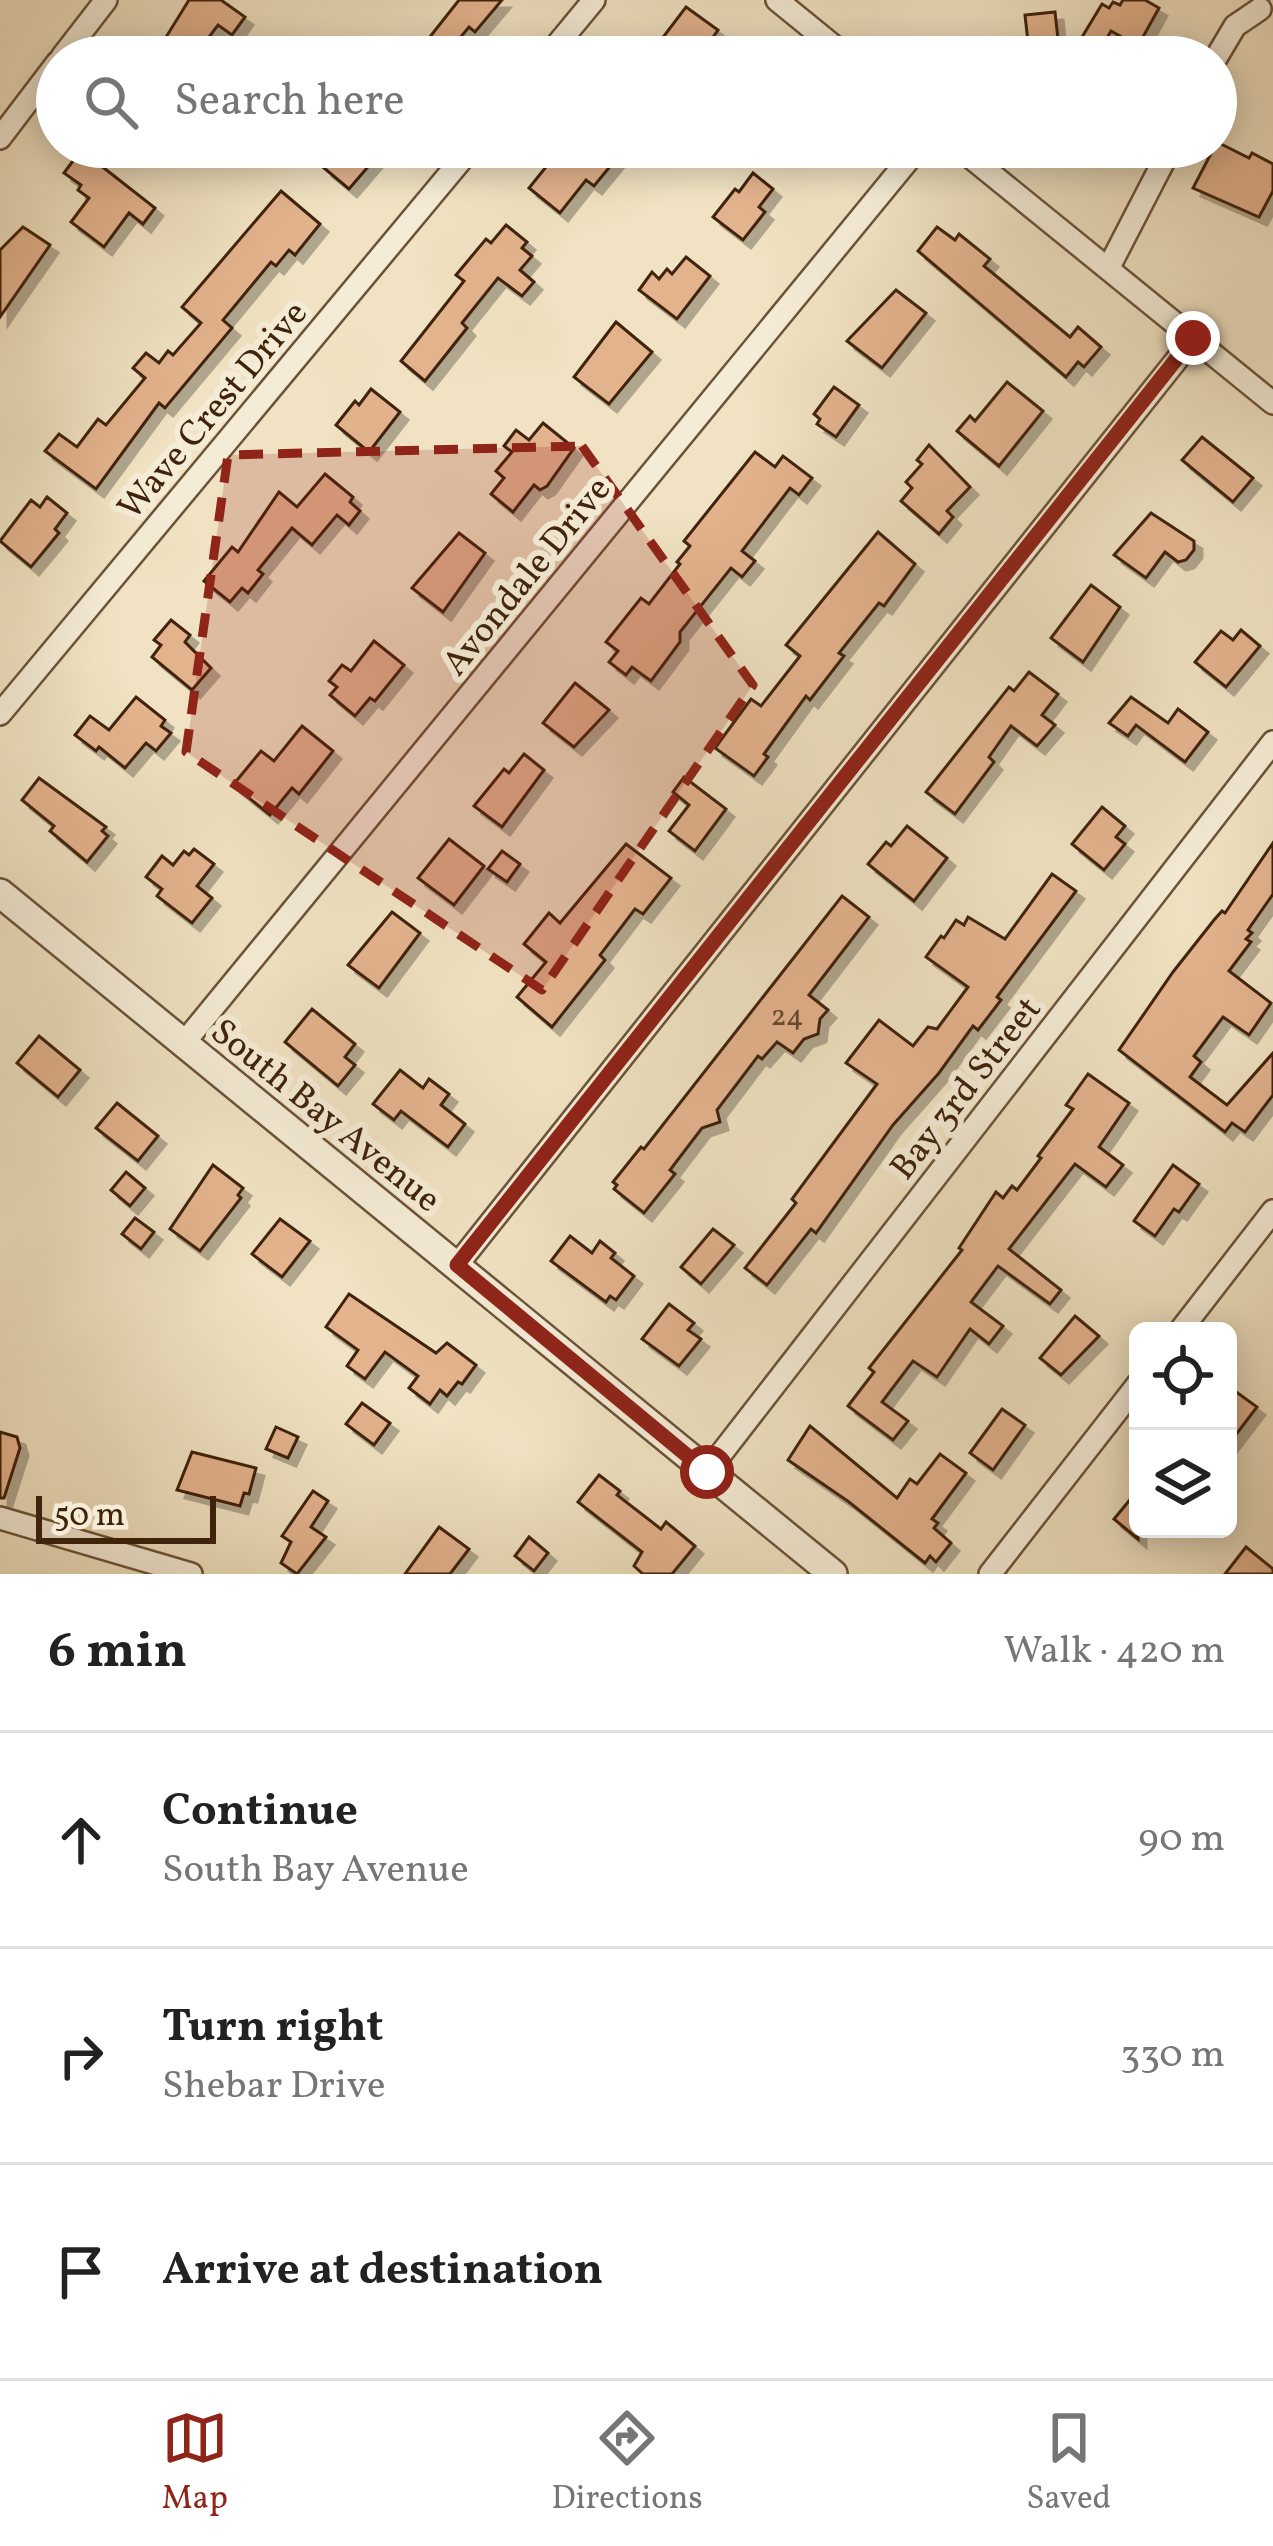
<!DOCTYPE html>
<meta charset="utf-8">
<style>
:root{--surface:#fff;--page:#f2f2f2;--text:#222;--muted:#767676;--line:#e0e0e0;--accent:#8f2418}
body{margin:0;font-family:Vollkorn,serif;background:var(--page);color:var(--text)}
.controls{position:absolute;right:36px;bottom:36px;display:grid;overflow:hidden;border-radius:18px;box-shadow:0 6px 30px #0003}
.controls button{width:108px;height:108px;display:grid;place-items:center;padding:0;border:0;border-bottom:3px solid var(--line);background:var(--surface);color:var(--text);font:60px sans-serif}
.scale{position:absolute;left:36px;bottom:30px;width:180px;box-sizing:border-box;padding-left:12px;border:6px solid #3f230a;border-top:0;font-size:33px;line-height:42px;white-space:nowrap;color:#3f230a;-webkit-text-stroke:9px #f5ecd7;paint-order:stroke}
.stop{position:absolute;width:36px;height:36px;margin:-27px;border:9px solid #8f2418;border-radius:50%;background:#fff}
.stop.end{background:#8f2418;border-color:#fff;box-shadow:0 3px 12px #0008}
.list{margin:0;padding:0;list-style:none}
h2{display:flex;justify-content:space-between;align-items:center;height:156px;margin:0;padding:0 48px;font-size:51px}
h2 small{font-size:39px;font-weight:400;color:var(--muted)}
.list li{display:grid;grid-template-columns:78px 1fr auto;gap:36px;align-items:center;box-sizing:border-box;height:216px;padding:0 48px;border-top:3px solid var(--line)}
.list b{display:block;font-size:45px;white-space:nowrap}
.list p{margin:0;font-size:39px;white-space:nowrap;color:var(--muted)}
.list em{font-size:39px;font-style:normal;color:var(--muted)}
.icon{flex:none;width:66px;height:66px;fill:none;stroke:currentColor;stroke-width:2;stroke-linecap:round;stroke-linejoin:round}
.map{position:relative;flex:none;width:1273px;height:1574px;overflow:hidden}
.search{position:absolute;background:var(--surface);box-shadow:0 6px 30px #0003;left:36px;right:36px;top:36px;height:132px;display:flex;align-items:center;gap:30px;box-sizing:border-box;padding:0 42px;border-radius:66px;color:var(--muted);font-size:45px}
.sheet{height:804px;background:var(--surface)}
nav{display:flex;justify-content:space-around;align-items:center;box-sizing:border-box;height:168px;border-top:3px solid var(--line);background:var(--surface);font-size:33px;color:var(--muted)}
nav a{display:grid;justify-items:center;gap:6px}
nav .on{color:var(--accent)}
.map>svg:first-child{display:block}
.building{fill:#e3b38e;stroke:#3f230a;stroke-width:3;filter:url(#shadow)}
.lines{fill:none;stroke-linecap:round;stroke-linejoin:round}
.minor-casing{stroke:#6b5338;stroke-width:26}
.tertiary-casing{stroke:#6b5338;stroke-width:32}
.minor{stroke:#f5ecd7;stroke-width:21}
.tertiary{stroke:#f5ecd7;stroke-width:27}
.route{stroke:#8f2418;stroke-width:15}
.marked{fill:#8f2418;fill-opacity:0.2;stroke:#8f2418;stroke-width:9;stroke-dasharray:24 15;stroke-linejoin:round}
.labels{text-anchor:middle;stroke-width:12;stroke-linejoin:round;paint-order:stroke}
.number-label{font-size:30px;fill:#68472b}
.street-label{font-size:36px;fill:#3f230a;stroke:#f5ecd7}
</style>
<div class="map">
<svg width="1273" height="1574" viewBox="0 0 1273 1574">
<defs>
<filter id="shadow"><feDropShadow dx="8" dy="8" stdDeviation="0" flood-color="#0004"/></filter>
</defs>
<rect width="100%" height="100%" fill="#f0e2c2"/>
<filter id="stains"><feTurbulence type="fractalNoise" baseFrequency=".00167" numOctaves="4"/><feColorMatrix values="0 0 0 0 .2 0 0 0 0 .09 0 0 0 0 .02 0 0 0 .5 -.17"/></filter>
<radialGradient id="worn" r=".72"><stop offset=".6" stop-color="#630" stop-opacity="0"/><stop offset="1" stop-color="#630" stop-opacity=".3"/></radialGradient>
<g class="building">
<path d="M189 0H221L245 17 232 35 218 25 194 57H184L163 42Z"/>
<path d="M459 0H502L475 32 469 27 444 57H414Z"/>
<path d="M1123 0H1145L1159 8 1138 46 1111 31 1096 57H1070L1102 4 1109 8 1113 2 1120 5Z"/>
<path d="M686 7 718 30 699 57H648Z"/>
<path d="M1055 12 1058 39 1028 42 1025 15Z"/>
<path d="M1217 142 1249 158 1252 153 1273 164V191L1259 217 1193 188Z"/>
<path d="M341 147H385L349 189 324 168Z"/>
<path d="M562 147H626L594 186 586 180 560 213 529 188Z"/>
<path d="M81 150 155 208 143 224 129 213 104 247 71 222 89 198 78 190 81 185 64 173Z"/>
<path d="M753 173 773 189 759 207 765 212 743 240 713 217 735 189 739 192Z"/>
<path d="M281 191 320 224 295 255 289 250 276 266 271 262 223 320 232 328 165 408 159 403 96 489 45 451 59 434 77 447 98 419 106 425 145 378 133 368 146 353 159 363 168 351 173 355 201 323 182 307Z"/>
<path d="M506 225 527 242 522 248 532 256 520 270 534 282 522 296 498 278 462 323 467 328 425 381 401 361 464 281 456 275 486 239 491 243Z"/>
<path d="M23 227 50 245 0 317V250Z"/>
<path d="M937 227 955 240 959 234 990 259 984 266 1070 337 1078 327 1101 347 1084 367 1078 362 1066 377 918 251Z"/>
<path d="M686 257 710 276 677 319 639 290 652 272 659 279 667 269 672 274Z"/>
<path d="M896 290 926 313 882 368 847 341Z"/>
<path d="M616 322 652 352 609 404 574 377Z"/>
<path d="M1007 382 1043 411 999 466 957 431 970 416 975 421Z"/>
<path d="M834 387 859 405 836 437 817 424 820 419 814 414Z"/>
<path d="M371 389 400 412 369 452 336 425 355 401 359 405Z"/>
<path d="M543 423 574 448 547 486 540 490 534 485 513 512 491 494 504 478 496 471 512 452 504 446 516 430 529 440Z"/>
<path d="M1202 437 1253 478 1233 502 1182 460Z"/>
<path d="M929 445 970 487 947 511 953 517 939 534 901 501 912 488 906 482 922 464 917 460Z"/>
<path d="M755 452 775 467 783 456 812 478 799 495 790 488 742 551 755 561 742 577 731 568 680 632V642L651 681 632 667 626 675 609 662 618 651 606 642 641 598 649 604 680 564 677 562 690 546 684 541Z"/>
<path d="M325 474 353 497 350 502 360 511 349 525 337 515 312 545 292 528 258 570 263 574 248 593 242 588 230 602 204 581 232 547 238 552 279 492 297 507Z"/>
<path d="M47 497 67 513 55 529 59 533 31 567 0 541 31 500 40 507Z"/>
<path d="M1151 513 1194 541V550L1186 560 1178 562 1165 552 1146 578 1114 555Z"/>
<path d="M878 532 915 564 884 606 879 603 839 653 844 656 810 700 806 696 764 754 768 757 754 776 715 748 751 699 761 706 800 656 786 645Z"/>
<path d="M459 533 485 553 443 612 412 588Z"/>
<path d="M1091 585 1120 607 1083 662 1051 638Z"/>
<path d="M171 620 190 635 185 642 211 668 192 690 152 657 161 645 154 640Z"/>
<path d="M1241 630 1260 646 1226 687 1195 662 1221 631 1233 640Z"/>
<path d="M374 641 404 665 375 701 370 698 355 716 330 695 337 687 329 681 342 665 351 671Z"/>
<path d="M1029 672 1058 694 1042 715 1055 725 1037 746 1011 726 989 757 994 762 955 814 926 792 1009 687 1014 691Z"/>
<path d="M575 683 609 710 574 747 543 723Z"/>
<path d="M136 697 165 720 161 726 171 733 156 751 146 743 125 768 99 747 96 751 75 735 90 716 109 730Z"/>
<path d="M1131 697 1168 723 1178 709 1208 732 1185 762 1136 725 1128 736 1109 723Z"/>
<path d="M302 726 333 751 299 794 292 788 270 815 233 785 261 751 274 761Z"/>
<path d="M524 754 544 770 502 827 474 806 504 769 509 773Z"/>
<path d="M684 777 726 809 695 851 669 831 689 805 673 792Z"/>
<path d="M39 778 106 827 102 831 108 836 87 862 50 831 54 826 22 800Z"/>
<path d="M1102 807 1125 826 1116 837 1125 844 1104 870 1072 844Z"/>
<path d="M907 826 947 858 914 901 868 864 886 842 891 846Z"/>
<path d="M449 839 484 866 454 905 418 878Z"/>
<path d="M1273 843V894L1248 930 1252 933 1246 939 1251 942 1229 971 1271 1003 1249 1035 1223 1017 1194 1056 1201 1062 1190 1077 1227 1105 1273 1053V1095L1245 1132 1232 1123 1225 1132 1119 1050 1173 972 1214 920 1222 911 1225 913Z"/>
<path d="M626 844 671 878 643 914 635 909 600 955 605 960 552 1027 517 997 546 962 524 944 549 913 560 923Z"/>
<path d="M194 849 214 864 197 886 212 898 192 923 157 896 162 889 146 877 162 856 173 865 184 851 189 855Z"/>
<path d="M502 851 520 864 507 882 488 869Z"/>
<path d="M1052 874 1076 891 997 997 1001 1000 978 1030 973 1026 939 1073 893 1125 816 1233 811 1229 767 1285 745 1268 796 1203 792 1199 877 1084 846 1063 879 1020 913 1046 928 1027 937 1029 968 987 926 957 941 936 944 938 956 920 964 925 968 917 1005 939Z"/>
<path d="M842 896 869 917 809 995 828 1010 820 1019 818 1034 804 1039 793 1053 777 1042 762 1059 758 1056 717 1110 720 1122 702 1128 670 1170 675 1174 644 1213 614 1189 617 1185 613 1182 641 1147 644 1149Z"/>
<path d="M392 912 420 933 379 988 348 965Z"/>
<path d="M312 1009 355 1044 345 1057 355 1065 338 1086 285 1042Z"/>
<path d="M39 1036 80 1070 58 1097 17 1063Z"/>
<path d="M400 1070 423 1088 429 1079 449 1094 441 1105 465 1124 448 1147 401 1111 394 1120 373 1104Z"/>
<path d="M1088 1074 1129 1103 1099 1147 1123 1165 1106 1187 1075 1164 1009 1249 1061 1290 1050 1304 998 1266 971 1302 1003 1326 989 1344 970 1329 937 1377 913 1361 882 1402 908 1421 893 1440 848 1406 874 1372 869 1368 962 1250 959 1248 996 1192 1003 1198 1012 1186 1017 1190 1041 1158 1038 1156 1073 1109 1066 1105Z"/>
<path d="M117 1103 158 1136 138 1161 96 1128Z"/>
<path d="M213 1165 243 1188 238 1195 241 1198 200 1251 170 1229Z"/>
<path d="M1173 1165 1199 1184 1179 1212 1174 1209 1155 1236 1134 1221Z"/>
<path d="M126 1172 145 1188 130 1206 111 1190Z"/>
<path d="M135 1218 154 1232 141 1249 122 1234Z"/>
<path d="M280 1219 310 1241 282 1277 252 1254Z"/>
<path d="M713 1229 734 1245 701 1284 681 1267Z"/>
<path d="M570 1236 592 1253 600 1241 615 1253 611 1258 634 1276 616 1300 610 1296 606 1302 551 1261Z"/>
<path d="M349 1294 436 1353 447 1343 476 1365 462 1384 458 1382 447 1396 440 1390 430 1404 409 1388 418 1376 385 1352 365 1379 347 1366 358 1350 326 1327Z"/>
<path d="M669 1304 694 1323 688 1330 701 1339 679 1366 642 1339Z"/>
<path d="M1075 1316 1099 1336 1061 1375 1040 1358Z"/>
<path d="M1228 1386 1257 1407 1228 1445Z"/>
<path d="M362 1403 390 1423 374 1445 346 1424Z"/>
<path d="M1002 1409 1025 1425 993 1470 970 1453Z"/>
<path d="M810 1426 897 1498 910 1479 917 1484 940 1454 966 1473 932 1519 938 1523 934 1528 951 1543 936 1562 930 1556 925 1563 849 1502 788 1460Z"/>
<path d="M276 1427 298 1437 288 1458 266 1449Z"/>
<path d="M0 1432 17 1437 20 1448 4 1498H0Z"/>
<path d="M192 1452 256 1468 249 1494 244 1493 240 1506 177 1490Z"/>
<path d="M599 1475 620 1491 617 1495 661 1529 666 1522 695 1546 672 1574H643L634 1566 642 1552 578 1502Z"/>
<path d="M1138 1490V1539L1114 1519Z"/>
<path d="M313 1491 328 1501 311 1527 326 1537 297 1574 281 1563 291 1542 282 1536Z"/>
<path d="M439 1527 469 1549 450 1574H405Z"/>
<path d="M529 1537 548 1553 534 1571 515 1556Z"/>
<path d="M1246 1547 1273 1569V1574H1225Z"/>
</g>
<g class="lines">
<defs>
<g id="minor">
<path d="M777 0 847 57"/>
<path d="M62 57 106 0"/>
<path d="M547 57 594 0"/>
<path d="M1216 58 1235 26 1260 9"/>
<path d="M0 138 57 63"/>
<path d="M958 147 1273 403"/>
<path d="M1109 267 1171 147"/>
<path d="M0 714 472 147"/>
<path d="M183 1044 919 147"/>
<path d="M457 1265 1194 338"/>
<path d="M1180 1331 1273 1211"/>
<path d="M707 1472 1273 742"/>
<path d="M0 1518 191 1574"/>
<path d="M990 1574 1138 1384"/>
</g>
<path id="tertiary" d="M0 893 833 1574"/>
</defs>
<use href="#minor" class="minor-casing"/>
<use href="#tertiary" class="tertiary-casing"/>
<use href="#minor" class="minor"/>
<use href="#tertiary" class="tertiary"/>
</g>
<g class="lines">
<path class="route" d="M707 1472 457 1265 1193 338"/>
</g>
<path class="marked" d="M582 446 753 685 542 990 186 752 228 455Z"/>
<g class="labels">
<g class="number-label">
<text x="787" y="1025">24</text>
</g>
<g class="street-label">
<text transform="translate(211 409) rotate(-50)" y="13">Wave Crest Drive</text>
<text transform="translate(525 575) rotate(-51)" y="13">Avondale Drive</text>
<text transform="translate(964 1087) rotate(-52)" y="13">Bay 3rd Street</text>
<text transform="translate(327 1114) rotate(39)" y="13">South Bay Avenue</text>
</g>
</g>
<rect width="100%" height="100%" filter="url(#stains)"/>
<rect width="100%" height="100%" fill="url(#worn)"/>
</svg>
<div class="controls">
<button><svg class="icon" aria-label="locate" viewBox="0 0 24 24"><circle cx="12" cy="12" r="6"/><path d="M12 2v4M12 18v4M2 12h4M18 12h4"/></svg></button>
<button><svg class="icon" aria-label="layers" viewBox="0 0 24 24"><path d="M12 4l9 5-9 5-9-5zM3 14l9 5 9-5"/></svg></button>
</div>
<div class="scale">50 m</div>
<div class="stop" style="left:707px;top:1472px"></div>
<div class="stop end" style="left:1193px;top:338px"></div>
<div class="search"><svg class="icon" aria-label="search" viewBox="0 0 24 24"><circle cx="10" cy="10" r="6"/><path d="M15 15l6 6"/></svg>Search here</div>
</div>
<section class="sheet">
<h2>6 min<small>Walk · 420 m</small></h2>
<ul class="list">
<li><svg class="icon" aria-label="ahead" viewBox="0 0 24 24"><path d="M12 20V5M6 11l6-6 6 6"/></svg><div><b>Continue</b><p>South Bay Avenue</p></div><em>90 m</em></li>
<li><svg class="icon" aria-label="right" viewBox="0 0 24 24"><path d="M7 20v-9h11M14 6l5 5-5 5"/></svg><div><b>Turn right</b><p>Shebar Drive</p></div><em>330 m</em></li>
<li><svg class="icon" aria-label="arrive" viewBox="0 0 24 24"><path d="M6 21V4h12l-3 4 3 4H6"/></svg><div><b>Arrive at destination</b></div></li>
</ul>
</section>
<nav>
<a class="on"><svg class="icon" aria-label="map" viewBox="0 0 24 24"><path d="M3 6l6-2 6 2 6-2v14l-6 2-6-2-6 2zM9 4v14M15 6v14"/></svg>Map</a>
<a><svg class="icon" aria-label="directions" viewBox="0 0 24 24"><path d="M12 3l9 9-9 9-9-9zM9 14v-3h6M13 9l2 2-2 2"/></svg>Directions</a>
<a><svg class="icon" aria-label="saved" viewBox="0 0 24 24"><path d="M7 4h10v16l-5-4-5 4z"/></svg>Saved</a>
</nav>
